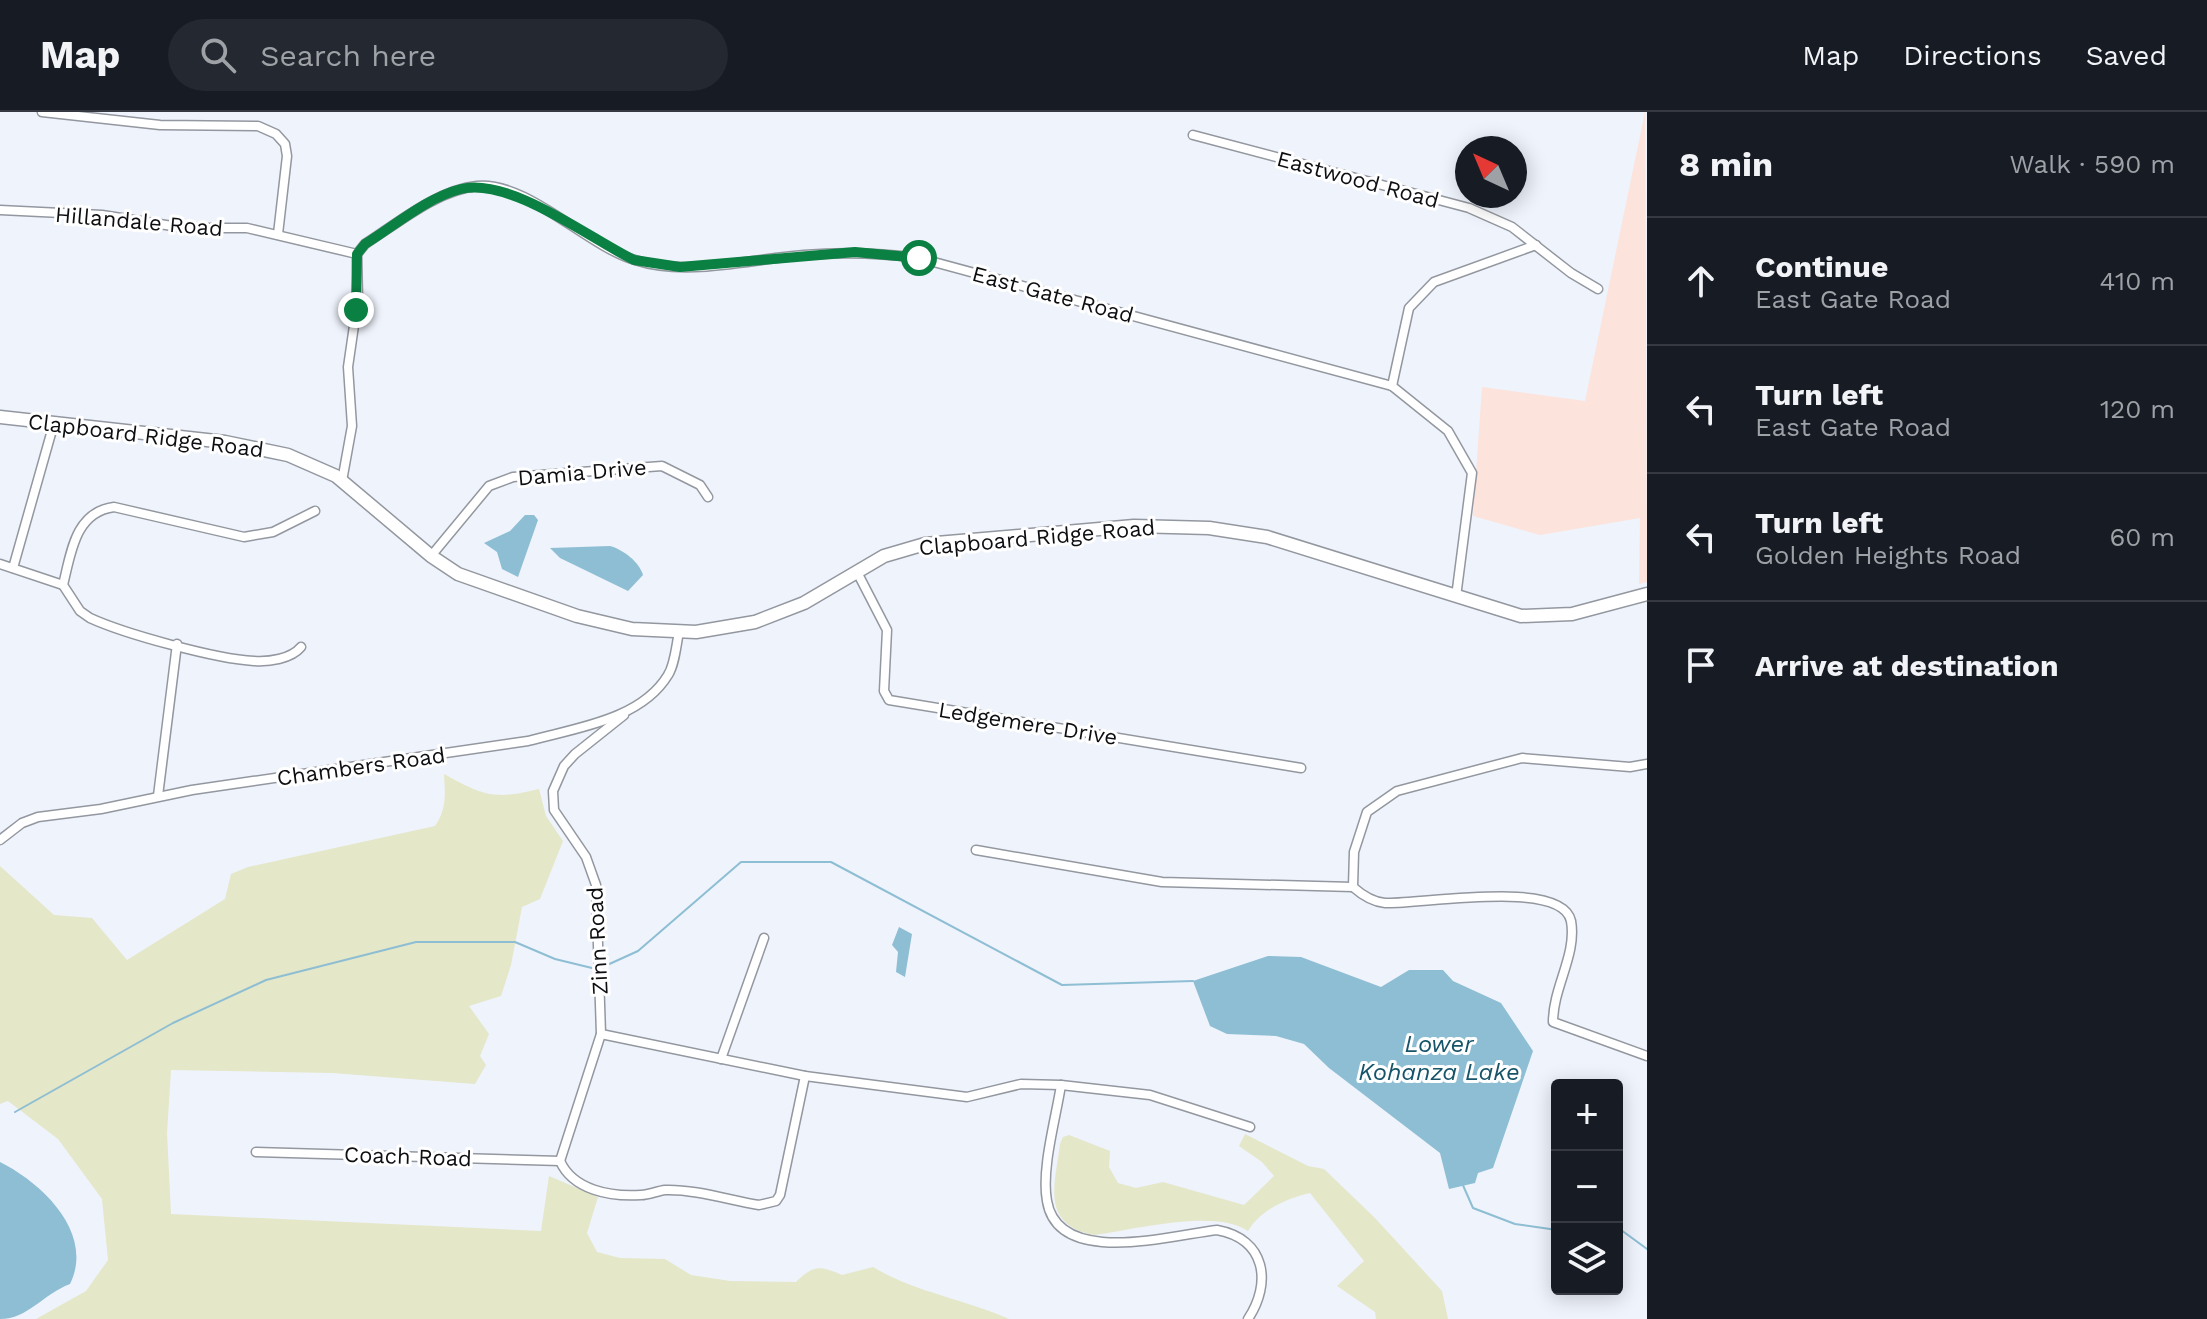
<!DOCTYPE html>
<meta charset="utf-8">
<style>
:root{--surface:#171b24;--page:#242831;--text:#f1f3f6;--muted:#9ea1a6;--line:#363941}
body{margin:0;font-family:"Work Sans",sans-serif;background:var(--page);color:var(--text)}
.controls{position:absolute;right:24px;bottom:24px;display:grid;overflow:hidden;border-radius:8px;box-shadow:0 4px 20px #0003}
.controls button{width:72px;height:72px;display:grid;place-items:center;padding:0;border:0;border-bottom:2px solid var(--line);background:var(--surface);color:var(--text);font:40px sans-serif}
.compass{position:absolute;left:1455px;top:24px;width:72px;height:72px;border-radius:50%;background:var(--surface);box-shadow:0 4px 20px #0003;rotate:316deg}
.stop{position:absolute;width:24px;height:24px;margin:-18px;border:6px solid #0b8043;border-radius:50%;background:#fff}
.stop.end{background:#0b8043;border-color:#fff;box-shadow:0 2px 8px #0008}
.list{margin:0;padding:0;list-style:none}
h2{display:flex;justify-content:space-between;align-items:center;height:104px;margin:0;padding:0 32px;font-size:34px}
h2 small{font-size:26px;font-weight:400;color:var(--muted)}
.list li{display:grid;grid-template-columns:52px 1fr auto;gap:24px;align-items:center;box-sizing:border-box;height:128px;padding:0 32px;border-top:2px solid var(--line)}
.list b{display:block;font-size:30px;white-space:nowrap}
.list p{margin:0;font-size:26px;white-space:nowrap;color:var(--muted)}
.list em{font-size:26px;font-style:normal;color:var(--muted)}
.icon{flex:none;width:44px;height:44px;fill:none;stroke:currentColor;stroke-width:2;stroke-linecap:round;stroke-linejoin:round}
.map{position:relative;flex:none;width:1647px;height:1207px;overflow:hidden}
header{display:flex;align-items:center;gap:48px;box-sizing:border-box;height:112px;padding:0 40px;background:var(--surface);border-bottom:2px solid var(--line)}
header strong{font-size:38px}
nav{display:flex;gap:44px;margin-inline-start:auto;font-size:28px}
.search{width:560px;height:72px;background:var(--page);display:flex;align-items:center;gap:20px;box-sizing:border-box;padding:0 28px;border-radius:44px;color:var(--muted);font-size:30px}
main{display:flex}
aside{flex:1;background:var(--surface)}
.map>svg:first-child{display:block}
.education{fill:#fce3db}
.green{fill:#e4e7c8}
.water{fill:#8ebed3}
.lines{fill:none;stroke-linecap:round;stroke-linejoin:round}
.stream{stroke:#8ebed3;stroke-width:2}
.street-casing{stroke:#93979f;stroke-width:11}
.secondary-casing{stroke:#93979f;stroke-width:15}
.street{stroke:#fff;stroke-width:8}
.secondary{stroke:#fff;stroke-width:12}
.route{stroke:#0b8043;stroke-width:10}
.labels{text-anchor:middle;stroke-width:6;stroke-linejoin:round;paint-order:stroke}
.street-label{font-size:22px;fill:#0d0e11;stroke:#fff}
.water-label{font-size:24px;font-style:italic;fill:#17546a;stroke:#fff}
</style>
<header>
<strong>Map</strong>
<div class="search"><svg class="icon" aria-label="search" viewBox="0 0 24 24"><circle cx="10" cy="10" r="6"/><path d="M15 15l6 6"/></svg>Search here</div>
<nav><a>Map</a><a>Directions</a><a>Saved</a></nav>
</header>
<main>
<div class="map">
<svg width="1647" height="1207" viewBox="0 0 1647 1207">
<rect width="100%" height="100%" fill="#eff3fc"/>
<path class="education" d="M1645 0 1647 470 1639 472 1640 406 1540 423 1473 404 1482 275 1585 289Z"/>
<g class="green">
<path d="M444 662C484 684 494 688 539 677L546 704 563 729 540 787 522 795 511 853 501 884 469 894 489 922 480 944 486 953 475 972 332 961 171 958 167 1021 171 1102 541 1119 549 1064 598 1085 587 1121 597 1140 620 1146 665 1147 691 1163 730 1169 796 1170C814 1153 819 1153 842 1163L873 1155C914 1180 964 1187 1009 1207H36L86 1179 108 1148 102 1087 58 1027 8 989 0 992V754L54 803 92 806 127 848 225 787 231 762 248 755 435 714C447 697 445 682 444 662Z"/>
<path d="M1245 1022 1308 1054 1324 1057 1375 1106 1442 1179 1448 1207H1376L1375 1200 1337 1174 1364 1149 1310 1081C1286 1087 1261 1097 1248 1119 1215 1096 1133 1118 1094 1123 1040 1112 1055 1073 1060 1032L1063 1025 1069 1023 1110 1039 1109 1055 1118 1071 1136 1076 1163 1070 1244 1093 1274 1064 1262 1050 1239 1034Z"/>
</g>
<g class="water">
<path d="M525 403H534L538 408 518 465 502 457 497 440 484 431 510 419Z"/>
<path d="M610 434C624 438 639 450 643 463L628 479 560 446 550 436Z"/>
<path d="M899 815 912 822 905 865 896 860 898 840 892 833Z"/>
<path d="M1268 844 1301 845 1381 875 1409 858H1443L1453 869 1501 891 1533 939 1493 1056 1478 1061 1475 1071 1449 1077 1440 1041 1329 956 1304 932 1276 924 1227 922 1210 914 1193 869Z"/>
<path d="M0 1050C42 1071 95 1121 70 1172 43 1182 28 1207 0 1207Z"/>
</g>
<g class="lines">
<g class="stream">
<path d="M605 854 638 839 741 750H831L1062 873 1193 869"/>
<path d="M15 1000 173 911 266 868 416 830H515L555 847 592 856"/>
<path d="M1462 1071 1473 1096 1515 1112 1557 1118"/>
<path d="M1617 1115 1647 1137"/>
</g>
<defs>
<g id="street">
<path d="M42 0 160 13 258 14 276 22 285 32 287 44 278 122"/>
<path d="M1193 23 1469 96 1512 115 1571 161 1598 177"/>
<path d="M0 98 102 103 185 116H247L357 142"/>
<path d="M357 142 365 132C398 111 437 78 477 74 527 69 587 134 635 148 687 165 750 147 804 143 843 140 880 141 919 146L1392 274 1448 319 1472 361 1456 485"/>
<path d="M1392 274 1409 196 1434 170 1536 133"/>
<path d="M342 369 352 314 348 255 358 186 357 142"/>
<path d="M431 444 489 374 513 365 662 354 700 373 708 385"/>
<path d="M0 452 63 473"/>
<path d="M13 456 54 311"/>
<path d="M857 460 887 518 884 579 889 588 1301 656"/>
<path d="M301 535C291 547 269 550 254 549 216 547 125 522 90 506L80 499 63 473C71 441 75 400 114 395L244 425 273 420 315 399"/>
<path d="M1647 652 1630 655 1522 646 1397 679 1367 700 1354 740 1353 775C1362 783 1373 790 1385 791 1419 793 1562 766 1571 809 1577 843 1553 875 1553 910L1647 944"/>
<path d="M158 684 177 532"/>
<path d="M0 728 22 711 38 705 101 697 192 678 528 629C575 616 641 608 668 563 675 552 676 534 679 520"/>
<path d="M976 738 1162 770 1353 775"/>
<path d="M601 922 805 964 967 985 1021 972 1061 973 1150 983 1250 1015"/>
<path d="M721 947 764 826"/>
<path d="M1061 973C1056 1006 1041 1057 1047 1089 1058 1156 1172 1123 1217 1118 1266 1127 1272 1171 1248 1207"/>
<path d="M256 1040 560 1049"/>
<path d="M560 1049 601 922 596 773 586 745 554 698 553 679 564 654 575 642 624 603"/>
<path d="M560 1049C573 1078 610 1085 641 1083 649 1083 657 1079 665 1078 695 1077 729 1088 759 1093L776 1089 780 1083 805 964"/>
</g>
<path id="secondary" d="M0 305 225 330 288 343 336 364 431 444 458 462 577 504 632 517 696 520 755 510 804 491 884 444 925 432 1134 414 1209 416 1267 425 1521 504 1572 502 1647 482"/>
</defs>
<use href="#street" class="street-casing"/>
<use href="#secondary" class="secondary-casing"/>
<use href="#street" class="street"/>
<use href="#secondary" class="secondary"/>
</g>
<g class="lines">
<path class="route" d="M356 198 357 142 365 132C394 114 428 85 461 77 510 65 589 126 634 148L680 155 855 140 919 146"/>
</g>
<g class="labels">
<g class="street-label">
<text transform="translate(1358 67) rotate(15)" y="8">Eastwood Road</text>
<text transform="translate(139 109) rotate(5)" y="8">Hillandale Road</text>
<text transform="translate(1053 182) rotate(15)" y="8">East Gate Road</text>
<text transform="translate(146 323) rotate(7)" y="8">Clapboard Ridge Road</text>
<text transform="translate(582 360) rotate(-5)" y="8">Damia Drive</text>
<text transform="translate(1037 425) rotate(-5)" y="8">Clapboard Ridge Road</text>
<text transform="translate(1028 611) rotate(9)" y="8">Ledgemere Drive</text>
<text transform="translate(361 654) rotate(-8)" y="8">Chambers Road</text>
<text transform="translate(597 829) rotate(-93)" y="8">Zinn Road</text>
<text transform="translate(408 1044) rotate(2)" y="8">Coach Road</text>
</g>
<g class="water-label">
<text x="1439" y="940">Lower<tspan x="1439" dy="28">Kohanza Lake</tspan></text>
</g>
</g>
</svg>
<div class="controls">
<button>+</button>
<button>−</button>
<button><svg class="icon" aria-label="layers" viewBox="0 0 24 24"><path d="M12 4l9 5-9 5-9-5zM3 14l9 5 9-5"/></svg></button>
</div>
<svg class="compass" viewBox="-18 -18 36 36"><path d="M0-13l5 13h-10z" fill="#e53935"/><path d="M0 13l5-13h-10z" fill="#9ea1a6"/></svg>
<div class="stop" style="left:919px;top:146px"></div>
<div class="stop end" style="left:356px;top:198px"></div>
</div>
<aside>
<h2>8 min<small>Walk · 590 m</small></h2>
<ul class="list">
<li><svg class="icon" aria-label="ahead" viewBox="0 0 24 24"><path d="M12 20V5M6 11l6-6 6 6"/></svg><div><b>Continue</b><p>East Gate Road</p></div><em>410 m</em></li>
<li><svg class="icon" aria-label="left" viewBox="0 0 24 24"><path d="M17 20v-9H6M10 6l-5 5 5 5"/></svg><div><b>Turn left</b><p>East Gate Road</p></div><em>120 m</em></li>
<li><svg class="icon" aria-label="left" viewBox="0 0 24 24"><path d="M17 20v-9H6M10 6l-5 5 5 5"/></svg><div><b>Turn left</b><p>Golden Heights Road</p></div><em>60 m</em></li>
<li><svg class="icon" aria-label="arrive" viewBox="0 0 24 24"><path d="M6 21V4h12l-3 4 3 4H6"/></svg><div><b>Arrive at destination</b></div></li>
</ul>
</aside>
</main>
